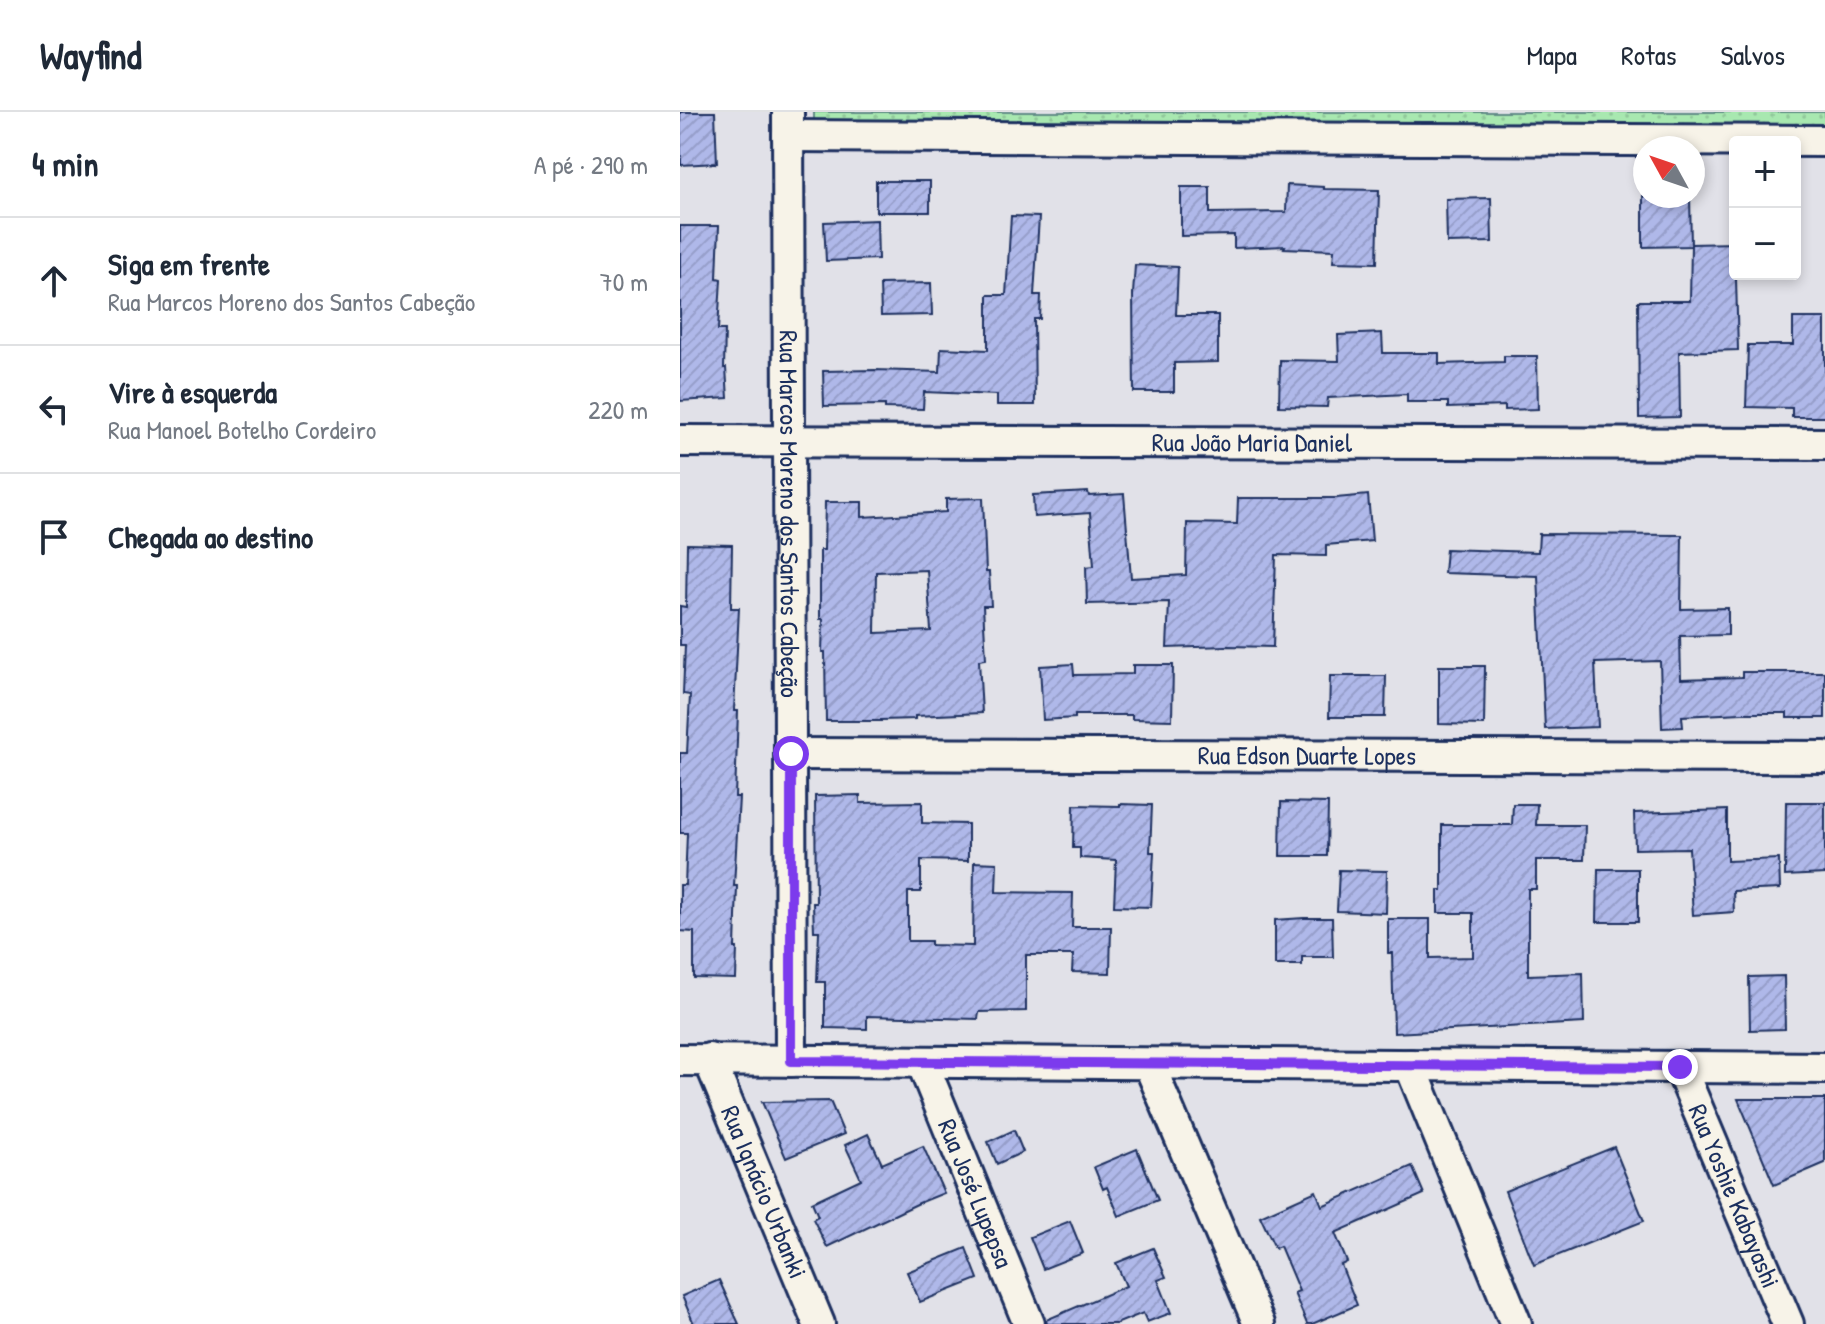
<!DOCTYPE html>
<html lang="pt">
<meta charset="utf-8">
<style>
:root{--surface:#fff;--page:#f6f6f7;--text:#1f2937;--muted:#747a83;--line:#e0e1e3}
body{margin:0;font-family:"Patrick Hand",sans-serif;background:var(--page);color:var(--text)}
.controls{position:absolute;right:24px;top:24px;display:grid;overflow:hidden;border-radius:8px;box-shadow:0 4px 12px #0003}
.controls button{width:72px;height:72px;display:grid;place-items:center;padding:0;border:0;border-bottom:2px solid var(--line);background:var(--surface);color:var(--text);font:40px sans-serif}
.compass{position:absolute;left:953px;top:24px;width:72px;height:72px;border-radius:50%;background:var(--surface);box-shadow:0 4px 12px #0003;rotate:310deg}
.stop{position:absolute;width:24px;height:24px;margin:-18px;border:6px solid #7c3aed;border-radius:50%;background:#fff}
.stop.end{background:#7c3aed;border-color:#fff;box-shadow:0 2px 8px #0008}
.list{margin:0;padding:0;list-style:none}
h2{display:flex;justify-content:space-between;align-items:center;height:104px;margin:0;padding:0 32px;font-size:34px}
h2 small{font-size:26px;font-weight:400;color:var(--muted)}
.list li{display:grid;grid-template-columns:52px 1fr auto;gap:24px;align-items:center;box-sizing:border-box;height:128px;padding:0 32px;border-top:2px solid var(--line)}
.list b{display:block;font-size:30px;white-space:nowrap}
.list p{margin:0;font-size:26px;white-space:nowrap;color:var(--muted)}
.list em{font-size:26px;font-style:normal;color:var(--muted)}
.icon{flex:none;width:44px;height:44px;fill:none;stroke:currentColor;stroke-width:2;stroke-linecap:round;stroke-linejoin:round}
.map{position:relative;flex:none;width:1145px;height:1212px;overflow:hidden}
header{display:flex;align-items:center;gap:48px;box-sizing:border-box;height:112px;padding:0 40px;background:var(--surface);border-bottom:2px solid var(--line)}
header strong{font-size:38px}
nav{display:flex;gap:44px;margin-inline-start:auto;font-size:28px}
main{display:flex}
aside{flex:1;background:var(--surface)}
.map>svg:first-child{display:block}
.grass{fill:url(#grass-dots);stroke:#628c87;stroke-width:2}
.building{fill:url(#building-hatch);stroke:#1b2f5e;stroke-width:2;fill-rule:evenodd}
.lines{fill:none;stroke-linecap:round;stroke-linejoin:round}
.minor-casing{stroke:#1b2f5e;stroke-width:36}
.minor{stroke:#f7f3e8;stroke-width:30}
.route{stroke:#7c3aed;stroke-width:10}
.labels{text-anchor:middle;stroke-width:6;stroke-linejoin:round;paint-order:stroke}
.street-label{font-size:26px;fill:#1b2f5e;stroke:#f7f3e8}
</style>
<header>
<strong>Wayfind</strong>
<nav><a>Mapa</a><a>Rotas</a><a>Salvos</a></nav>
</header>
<main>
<aside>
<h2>4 min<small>A pé · 290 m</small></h2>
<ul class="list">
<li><svg class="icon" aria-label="ahead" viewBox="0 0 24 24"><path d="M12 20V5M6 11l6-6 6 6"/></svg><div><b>Siga em frente</b><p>Rua Marcos Moreno dos Santos Cabeção</p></div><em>70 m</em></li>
<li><svg class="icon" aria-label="left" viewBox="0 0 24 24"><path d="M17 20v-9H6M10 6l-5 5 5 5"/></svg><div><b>Vire à esquerda</b><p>Rua Manoel Botelho Cordeiro</p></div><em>220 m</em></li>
<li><svg class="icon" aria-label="arrive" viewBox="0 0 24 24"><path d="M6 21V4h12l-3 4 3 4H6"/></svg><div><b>Chegada ao destino</b></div></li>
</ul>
</aside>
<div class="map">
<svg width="1145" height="1212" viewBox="0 0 1145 1212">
<defs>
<pattern id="grass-dots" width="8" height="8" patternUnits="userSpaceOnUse" patternTransform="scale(2)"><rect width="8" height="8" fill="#a8e8b0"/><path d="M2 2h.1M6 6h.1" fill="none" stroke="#90c79a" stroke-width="1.8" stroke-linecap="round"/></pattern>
<pattern id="building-hatch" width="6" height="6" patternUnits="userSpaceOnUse" patternTransform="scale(2)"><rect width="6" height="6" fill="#afb8e9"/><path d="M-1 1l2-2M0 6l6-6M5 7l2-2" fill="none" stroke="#969eca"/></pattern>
</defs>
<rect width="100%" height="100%" fill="#e1e1e8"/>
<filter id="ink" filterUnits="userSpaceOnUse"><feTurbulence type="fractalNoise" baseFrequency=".0125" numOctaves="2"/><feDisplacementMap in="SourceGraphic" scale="16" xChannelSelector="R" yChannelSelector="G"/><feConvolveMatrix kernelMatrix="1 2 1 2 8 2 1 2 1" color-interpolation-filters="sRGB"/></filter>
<g filter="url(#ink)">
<path class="grass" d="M134 0H1145V12L134 13Z"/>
<g class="building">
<path d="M0 0H35L37 51 1 53Z"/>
<rect x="196" y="69" width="54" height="31"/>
<path d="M607 73 644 75V77L699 78 697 151 653 150 654 138 604 136 605 134 554 136V123L501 124V75H530V101L606 100Z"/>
<path d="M963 84H1010L1011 134 963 135Z"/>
<path d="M811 86 812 130 767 131 766 87Z"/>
<path d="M331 104 359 105 354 183H361L360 207H354L355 293H317V283L244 280 243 297 205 296V293L144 294 143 259 195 258 260 260 261 236 308 238V183H326Z"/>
<path d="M197 108 198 147 146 149 144 110Z"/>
<path d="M0 114H39L37 166 41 167 38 218H45L44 256H46L48 286 0 289Z"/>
<path d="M1055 131 1058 238 999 240 1000 305 959 306 958 189H1010L1011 132Z"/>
<path d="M455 153 498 155 496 203H538V250L494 251V280H454L453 182Z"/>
<path d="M251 171 252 203 201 204 200 172Z"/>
<path d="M1113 206H1145V305H1112V296L1066 295 1068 233H1113Z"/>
<path d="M702 221 703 241H759V252L824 250V244H857L858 297 825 298V294L768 296V290H727V282L648 286 647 295 599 294 600 248 659 249 658 223Z"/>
<path d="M408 380 409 384 444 382 451 466 506 463 507 411 557 412 558 386H656L688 383 692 429 646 433V444L596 443 593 535 547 534 487 536 489 490 407 492 406 455 414 454 410 401 354 405 353 383Z"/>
<path d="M303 386 306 460H309L311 494H303L306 547 299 548 302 601 235 604V607L201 608V609H146L145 540H142L143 507H140V438H144L145 390H182V405L266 400V387ZM247 458 251 519 195 521 196 460Z"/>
<path d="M859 422 1002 423 1001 497 1048 496V523L1000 524 1001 567 1062 565V560H1145V606H1107V601H1062L1002 604 1003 615 982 616 980 549 915 551 918 615 865 617 858 464 764 461 766 437 858 440Z"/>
<path d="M7 432 52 433 51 496H59L54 599H58L55 685H59L54 774H57L55 836H57L56 867 14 866V820L0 819V773H5L7 721H0V641H7L10 583 3 582 5 533H0V494L6 495Z"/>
<path d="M393 552 394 563 453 562V553H493L492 608 452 607V603H395V606L363 608 360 554Z"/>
<path d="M759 554H805L804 613 759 612Z"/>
<path d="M650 564H706L705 605H649Z"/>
<path d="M180 683V691L242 690V711L288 712V749L241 748V780H228V829H251V833L293 834 294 750 317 751 316 780 393 781 392 815H431L430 861 392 860 393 843H346V899L299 900 298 907 187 904V917L145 916V870H137L139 819H134L133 791H136L135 684Z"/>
<path d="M601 690 648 691 647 744H600Z"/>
<path d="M1106 690H1145V762L1105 764Z"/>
<path d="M440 692 472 693 470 740H474L471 795 434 794 436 748 400 746V736H393L394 693 440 694Z"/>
<path d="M833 692H857L856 713H905L904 748H856V777H848V863L903 861 904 911 714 921 712 841H708V807H750V846L793 845V801H758V778H762V713H832Z"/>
<path d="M1047 698V749L1099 747 1100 777 1053 779 1054 800 1013 803 1009 736 955 737 954 701Z"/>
<path d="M918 757H958V810H917Z"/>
<path d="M659 758 707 759 706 801 657 799Z"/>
<path d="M624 806H652L653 845H622V853H595V808Z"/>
<path d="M1104 864 1105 917 1070 918 1069 865Z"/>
<path d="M1058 987H1145V1051L1094 1073Z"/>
<path d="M150 989 164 1022 106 1046 82 990Z"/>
<path d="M334 1018 343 1040 317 1052 308 1030Z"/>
<path d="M188 1022 202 1052 243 1034 264 1081 239 1091 147 1135 133 1107 138 1104 132 1090 181 1067 165 1033Z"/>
<path d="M934 1035 964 1109 854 1153 825 1079Z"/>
<path d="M457 1037 478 1088 439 1104 427 1075 423 1077 414 1055Z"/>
<path d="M732 1054 744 1082 655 1121 667 1150 661 1153 677 1193 632 1212H627L614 1181 619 1179 600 1134 595 1136 580 1104 636 1079 642 1094Z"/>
<path d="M390 1109 403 1141 363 1157 350 1125Z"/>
<path d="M286 1136 298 1167 240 1190 227 1160Z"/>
<path d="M473 1136 486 1165 478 1168 491 1201 467 1210 463 1201 436 1212H367L366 1208 446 1174 436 1151Z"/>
<path d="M39 1168 59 1212H14L2 1184Z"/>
</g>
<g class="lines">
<defs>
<g id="minor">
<path id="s1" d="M108 0 111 949"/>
<path d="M108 24 1145 29"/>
<path id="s2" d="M0 329 1145 332"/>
<path id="s3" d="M111 642 1145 645"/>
<path id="s4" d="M29 947 139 1212"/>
<path d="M0 948 1145 956"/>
<path id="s5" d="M242 950 349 1212"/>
<path d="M469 952 579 1212"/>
<path d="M730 953 836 1212"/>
<path id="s6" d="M1000 955 1108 1212"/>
</g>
</defs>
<use href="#minor" class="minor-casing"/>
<use href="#minor" class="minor"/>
</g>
</g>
<g class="lines" filter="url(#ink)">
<path class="route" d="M111 642V949L1000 955"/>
</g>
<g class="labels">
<g class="street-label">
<text dy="9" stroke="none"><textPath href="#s2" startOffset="572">Rua João Maria Daniel</textPath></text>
<text dy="9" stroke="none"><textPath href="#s1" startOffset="402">Rua Marcos Moreno dos Santos Cabeção</textPath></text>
<text dy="9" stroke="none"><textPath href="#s3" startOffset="516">Rua Edson Duarte Lopes</textPath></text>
<text dy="9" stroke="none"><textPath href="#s4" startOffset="144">Rua Ignácio Urbanki</textPath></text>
<text dy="9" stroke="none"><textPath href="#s5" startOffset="142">Rua José Lupepsa</textPath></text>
<text dy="9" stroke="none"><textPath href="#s6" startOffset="140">Rua Yoshie Kabayashi</textPath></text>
</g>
</g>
</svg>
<div class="controls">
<button>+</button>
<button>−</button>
</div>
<svg class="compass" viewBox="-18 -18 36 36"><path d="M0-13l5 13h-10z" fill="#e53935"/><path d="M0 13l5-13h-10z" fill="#747a83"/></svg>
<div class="stop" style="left:111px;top:642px"></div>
<div class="stop end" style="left:1000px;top:955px"></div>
</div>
</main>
